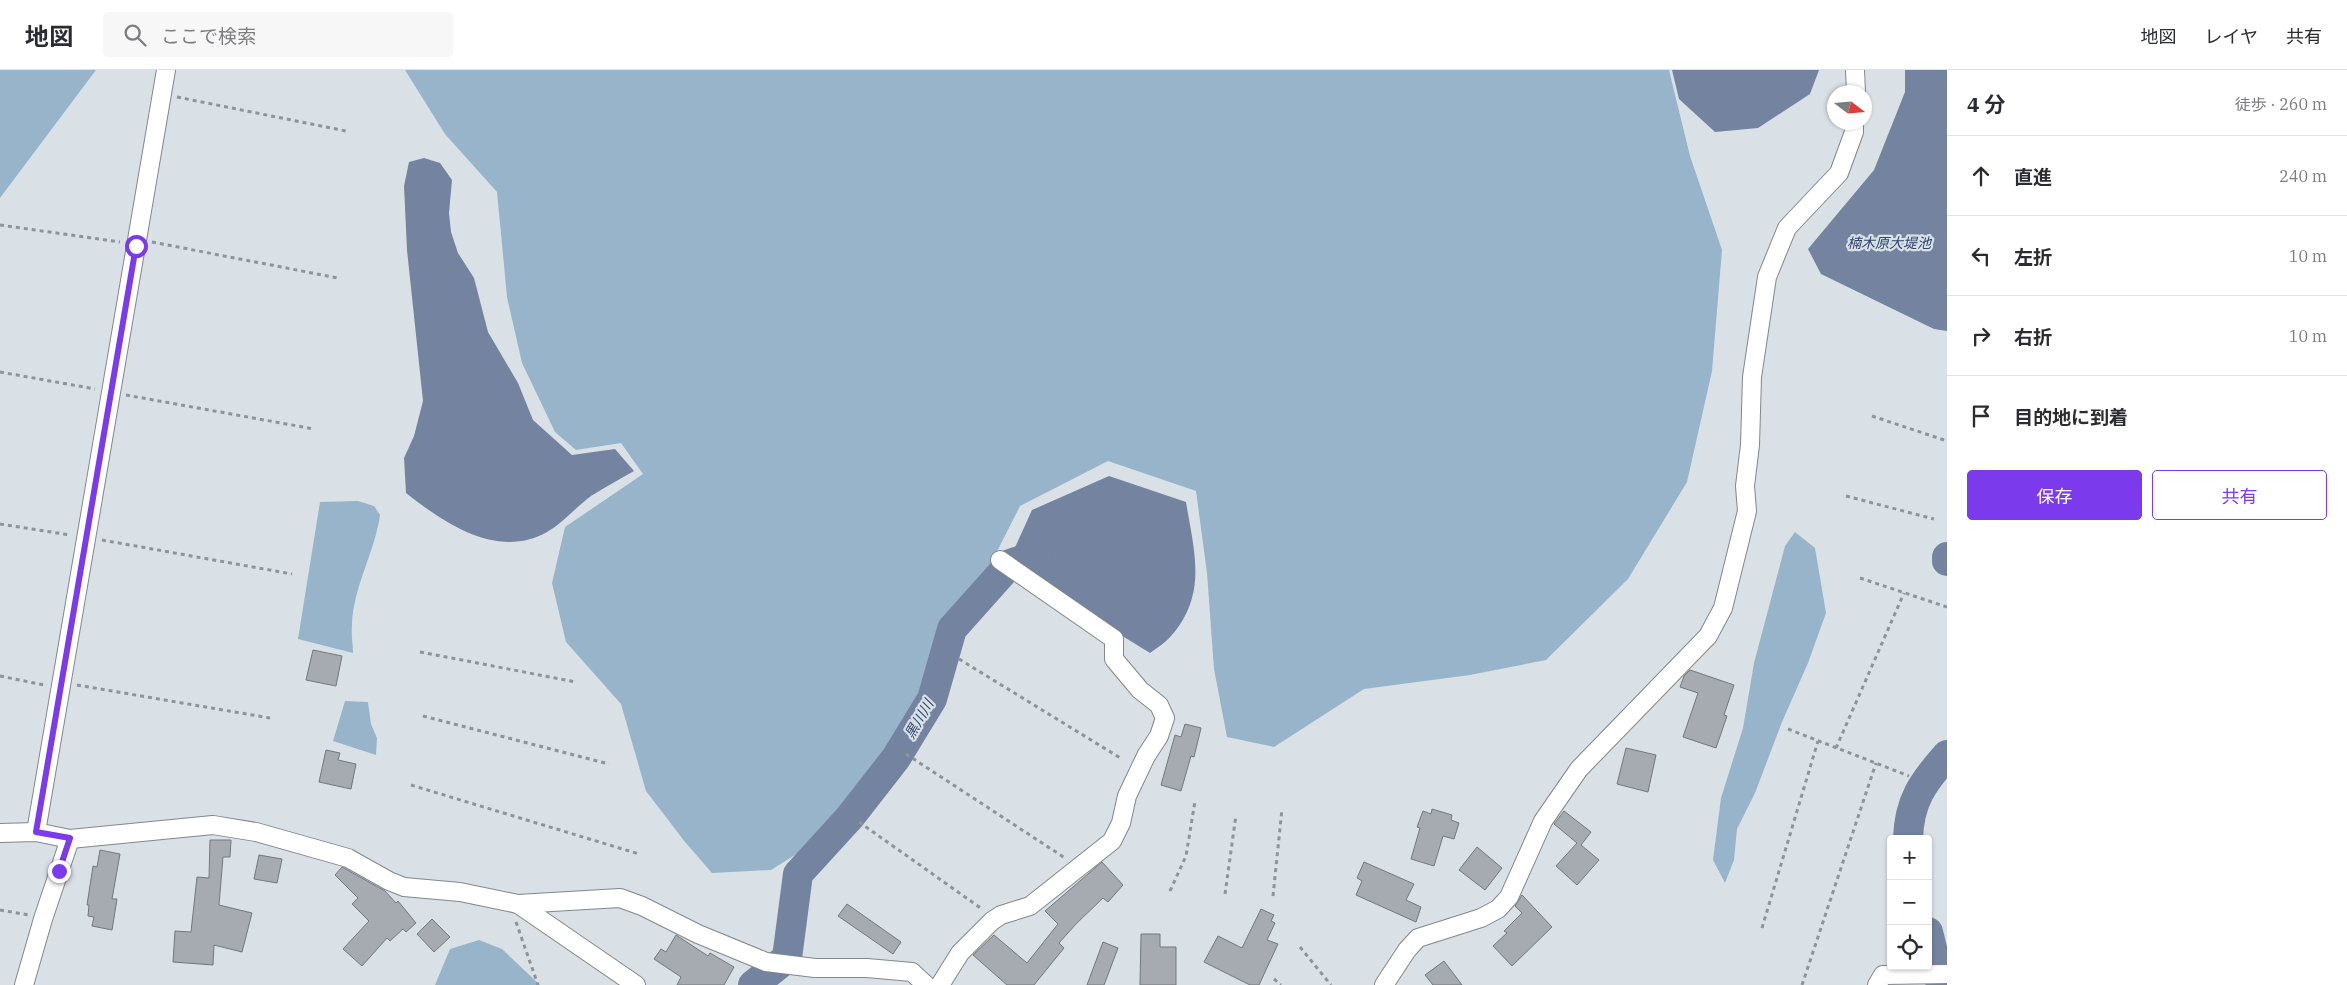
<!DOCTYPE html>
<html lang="ja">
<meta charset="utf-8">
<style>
:root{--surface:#fff;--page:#f7f7f7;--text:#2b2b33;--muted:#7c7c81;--line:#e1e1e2;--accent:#7c3aed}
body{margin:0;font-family:"IBM Plex Serif","Noto Sans JP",serif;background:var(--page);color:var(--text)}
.controls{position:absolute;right:15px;bottom:15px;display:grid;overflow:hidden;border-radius:5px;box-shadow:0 1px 4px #0004}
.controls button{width:45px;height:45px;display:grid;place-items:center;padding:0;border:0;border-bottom:1px solid var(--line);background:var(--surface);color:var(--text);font:25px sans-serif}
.compass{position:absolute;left:1827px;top:15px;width:45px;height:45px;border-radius:50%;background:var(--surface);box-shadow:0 1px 4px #0004;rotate:106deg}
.stop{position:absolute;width:15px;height:15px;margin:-11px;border:4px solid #7c3aed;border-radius:50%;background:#fff}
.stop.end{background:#7c3aed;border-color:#fff;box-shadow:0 1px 5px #0008}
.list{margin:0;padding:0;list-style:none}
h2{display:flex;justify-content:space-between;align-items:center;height:65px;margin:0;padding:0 20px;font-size:21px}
h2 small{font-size:16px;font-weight:400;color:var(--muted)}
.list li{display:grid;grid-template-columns:32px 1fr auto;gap:15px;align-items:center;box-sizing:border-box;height:80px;padding:0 20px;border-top:1px solid var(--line)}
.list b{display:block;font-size:19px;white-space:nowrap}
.list em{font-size:16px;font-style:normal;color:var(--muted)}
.actions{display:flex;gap:10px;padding:15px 20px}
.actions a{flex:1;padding:11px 0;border:1px solid var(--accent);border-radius:5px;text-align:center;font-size:18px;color:var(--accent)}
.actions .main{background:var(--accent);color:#fff}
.icon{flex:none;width:28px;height:28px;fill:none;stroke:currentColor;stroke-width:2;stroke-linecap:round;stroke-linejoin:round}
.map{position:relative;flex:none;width:1947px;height:915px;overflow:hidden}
header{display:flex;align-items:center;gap:30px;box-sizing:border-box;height:70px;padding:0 25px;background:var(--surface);border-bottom:1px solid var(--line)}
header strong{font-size:24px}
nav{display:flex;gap:28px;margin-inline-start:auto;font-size:18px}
.search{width:350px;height:45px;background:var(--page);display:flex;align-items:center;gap:12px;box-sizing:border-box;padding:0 18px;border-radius:5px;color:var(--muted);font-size:19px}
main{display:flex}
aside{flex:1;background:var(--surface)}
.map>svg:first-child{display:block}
.green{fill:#97b4cb}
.water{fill:#7383a0}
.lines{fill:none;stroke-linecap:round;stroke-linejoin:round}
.river{stroke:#7383a0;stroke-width:30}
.building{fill:#a5abb0;stroke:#72787c}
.minor-casing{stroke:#81878c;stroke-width:20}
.path{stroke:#8e9497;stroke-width:3;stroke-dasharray:4 4;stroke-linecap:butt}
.minor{stroke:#fff;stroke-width:18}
.route{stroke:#7c3aed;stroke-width:6}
.labels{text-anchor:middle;stroke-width:4.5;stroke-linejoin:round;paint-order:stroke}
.water-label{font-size:14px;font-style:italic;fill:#2e446f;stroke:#dae1e6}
</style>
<header>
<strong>地図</strong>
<div class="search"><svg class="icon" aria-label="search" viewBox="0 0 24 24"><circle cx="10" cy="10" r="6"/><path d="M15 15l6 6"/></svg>ここで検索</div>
<nav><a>地図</a><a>レイヤ</a><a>共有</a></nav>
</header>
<main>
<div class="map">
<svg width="1947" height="915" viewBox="0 0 1947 915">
<rect width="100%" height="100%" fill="#dae1e6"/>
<g class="green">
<path d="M0 0H96L0 128Z"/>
<path d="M405 0H1669L1690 86 1722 180 1712 301 1687 412 1628 509 1546 590 1470 605 1364 619 1274 677 1227 667 1214 599 1207 503 1196 421 1108 391 1020 436 986 503 944 549 930 618 878 695 824 767 771 800 712 803 685 772 646 721 621 634 566 572 552 513 565 457 643 404 621 373 576 380 555 362 522 293 507 227 497 122 445 64Z"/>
<path d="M358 431 374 436 380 445C375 482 353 517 352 555 351 564 353 574 353 583L298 569 320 432Z"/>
<path d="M1795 462 1815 478 1826 543 1808 593 1782 652 1755 723 1737 759 1734 790 1725 813 1713 790 1721 728 1743 658 1754 593 1785 476Z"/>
<path d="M345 631 368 632 371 654 377 668 376 685 333 671Z"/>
<path d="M479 870 502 879 540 915H435L450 879Z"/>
</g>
<g class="water">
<path d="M1672 0H1819L1810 24 1758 58 1715 62 1679 29Z"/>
<path d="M1905 0H1947V261L1934 259 1821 204 1808 179 1874 100 1905 22Z"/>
<path d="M424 88 440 93 452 110 449 143 451 162 458 183 474 208 488 262 518 313 533 350 572 385 615 379 634 401C620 409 605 417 591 426 576 437 563 453 547 462 498 490 444 453 406 423L404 388 414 366 423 331 407 180 404 116 409 92Z"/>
<path d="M1109 406 1186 432C1194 481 1208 524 1171 566 1166 572 1157 578 1150 583L1007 495 1032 440Z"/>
</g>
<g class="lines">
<g class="river">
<path d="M1947 487V491"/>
<path d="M1908 769C1909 731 1923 712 1947 685"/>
<path d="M1928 862 1941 915"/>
<path d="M753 915 787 888 798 804 850 747 896 688 932 629 952 559 1010 494 1034 486 1037 487"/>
</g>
</g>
<g class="building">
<path d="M313 580 342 586 336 616 306 610Z"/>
<path d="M1690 600 1734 615 1724 645 1727 646 1716 678 1683 667 1698 623 1680 617 1684 606Z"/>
<path d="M1185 654 1201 658 1194 687 1191 686 1181 721 1161 715 1175 665 1181 667Z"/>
<path d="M1626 678 1656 685 1648 722 1617 714Z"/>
<path d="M326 680 340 683 338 690 356 694 351 719 319 712Z"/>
<path d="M1432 739 1452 745 1451 750 1459 753 1454 769 1443 766 1434 796 1411 789 1420 758 1417 757 1423 741 1431 744Z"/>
<path d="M1564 741 1591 762 1581 775 1599 790 1577 815 1556 796 1577 773 1554 754Z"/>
<path d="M210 770H231L230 787H223L219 835 252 843 242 882 214 875 213 895 173 892 175 861 191 862 197 807 209 808Z"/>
<path d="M1477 777 1502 798 1485 820 1459 800Z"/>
<path d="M100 780 120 784 112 829H117L112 860 92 856 94 847 88 846 89 835H87L93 796 97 797Z"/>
<path d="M259 785 282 789 277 813 254 809Z"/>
<path d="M1102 792 1123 815 1108 832 1103 828 1076 854 1059 873 1064 878 1034 915H1007L973 885 994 865 1027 893 1058 854 1045 841Z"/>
<path d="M1364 792 1414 814 1406 830 1421 837 1416 852 1356 825 1362 811 1357 808Z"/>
<path d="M342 797 385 821 396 833 398 831 416 853 406 862 403 859 390 871 387 868 362 896 343 879 369 851 352 834 358 828 335 805Z"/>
<path d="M1522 825 1552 857 1512 896 1493 876 1507 863 1504 861 1522 843 1515 836Z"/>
<path d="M847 834 901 872 893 884 838 846Z"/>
<path d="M1261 839 1274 845 1271 851 1275 853 1267 870 1278 874 1259 915H1250L1204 892 1218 866 1242 878Z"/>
<path d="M432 849 450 867 434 882 417 864Z"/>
<path d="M1141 864H1160V877H1176V915H1140Z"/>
<path d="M676 865 708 886 710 883 734 897 724 915H677L681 907 654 889 661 879 666 882Z"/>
<path d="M1103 872 1118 878 1104 915H1087Z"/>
<path d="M1444 891 1462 915H1433L1425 905Z"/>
</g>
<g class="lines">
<defs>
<g id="minor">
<path d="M1855 0 1856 22"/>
<path d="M36 762 166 0"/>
<path d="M0 763 36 762 70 769 213 755 256 762 348 788 389 811 404 817 460 822 518 834 620 828 642 836 698 864 766 892 815 898H867L912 902 926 915"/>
<path d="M518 834 636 915"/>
<path d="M24 915 43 849 70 769"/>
<path d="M940 915 960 883 992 851 1001 845 1030 836 1112 771 1121 753 1127 726 1146 686 1159 666 1165 648 1159 635 1140 620 1114 589V569L1000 490"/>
<path d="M1384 915 1407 880 1418 868 1481 848 1498 839 1509 827 1543 751 1579 699 1708 566 1723 538 1747 441 1745 416 1750 375 1752 307 1767 207 1787 158 1839 103 1854 62V52"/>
<path d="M1877 915 1883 905 1947 904"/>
</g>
</defs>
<use href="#minor" class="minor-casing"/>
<g class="path">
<path d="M177 27 346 61"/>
<path d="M0 155 120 172"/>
<path d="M152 172 338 208"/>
<path d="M0 302 95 319"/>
<path d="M126 325 314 359"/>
<path d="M1872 346 1947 371"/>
<path d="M1846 426 1934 449"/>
<path d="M0 454 70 465"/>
<path d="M102 470 292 504"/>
<path d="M1860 508 1947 537"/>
<path d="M420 582 576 612"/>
<path d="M959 589 1122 689"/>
<path d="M0 606 44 615"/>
<path d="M77 615 270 648"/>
<path d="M423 646 609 694"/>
<path d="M1788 659 1909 706"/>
<path d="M1836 678 1904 523"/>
<path d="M906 684 1065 788"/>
<path d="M411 715 639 784"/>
<path d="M859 752 982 839"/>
<path d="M1170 821 1186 786 1195 731"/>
<path d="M1225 824 1236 745"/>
<path d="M1273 826 1282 739"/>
<path d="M0 840 29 845"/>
<path d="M516 852 538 915"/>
<path d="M1762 858 1818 671"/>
<path d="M1300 877 1331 915"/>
<path d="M1274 909 1281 915"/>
<path d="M1802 915 1876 693"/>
</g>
<use href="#minor" class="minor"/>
</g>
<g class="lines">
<path class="route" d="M59 801 70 768 36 762 136 176"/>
</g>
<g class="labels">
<g class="water-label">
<text x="1889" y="178">楠木原大堤池</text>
<text transform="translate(919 649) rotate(-60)" y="5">黒川川</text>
</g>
</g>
</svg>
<div class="controls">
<button>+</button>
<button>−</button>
<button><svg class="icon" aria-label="locate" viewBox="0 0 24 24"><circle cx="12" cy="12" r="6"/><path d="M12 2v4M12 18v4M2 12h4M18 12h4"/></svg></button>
</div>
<svg class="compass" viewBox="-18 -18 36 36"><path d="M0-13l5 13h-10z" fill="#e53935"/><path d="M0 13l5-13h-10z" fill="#7c7c81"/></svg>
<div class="stop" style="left:136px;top:176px"></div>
<div class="stop end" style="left:59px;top:801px"></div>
</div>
<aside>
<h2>4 分<small>徒歩 · 260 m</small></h2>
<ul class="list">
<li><svg class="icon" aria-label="ahead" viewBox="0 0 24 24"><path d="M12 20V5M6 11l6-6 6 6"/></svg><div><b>直進</b></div><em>240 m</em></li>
<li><svg class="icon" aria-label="left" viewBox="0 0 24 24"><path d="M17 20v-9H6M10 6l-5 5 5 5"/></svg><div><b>左折</b></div><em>10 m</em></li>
<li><svg class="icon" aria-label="right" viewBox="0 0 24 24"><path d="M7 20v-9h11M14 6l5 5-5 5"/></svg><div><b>右折</b></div><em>10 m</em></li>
<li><svg class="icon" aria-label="arrive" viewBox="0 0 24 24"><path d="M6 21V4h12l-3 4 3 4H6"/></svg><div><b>目的地に到着</b></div></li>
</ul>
<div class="actions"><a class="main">保存</a><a>共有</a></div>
</aside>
</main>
